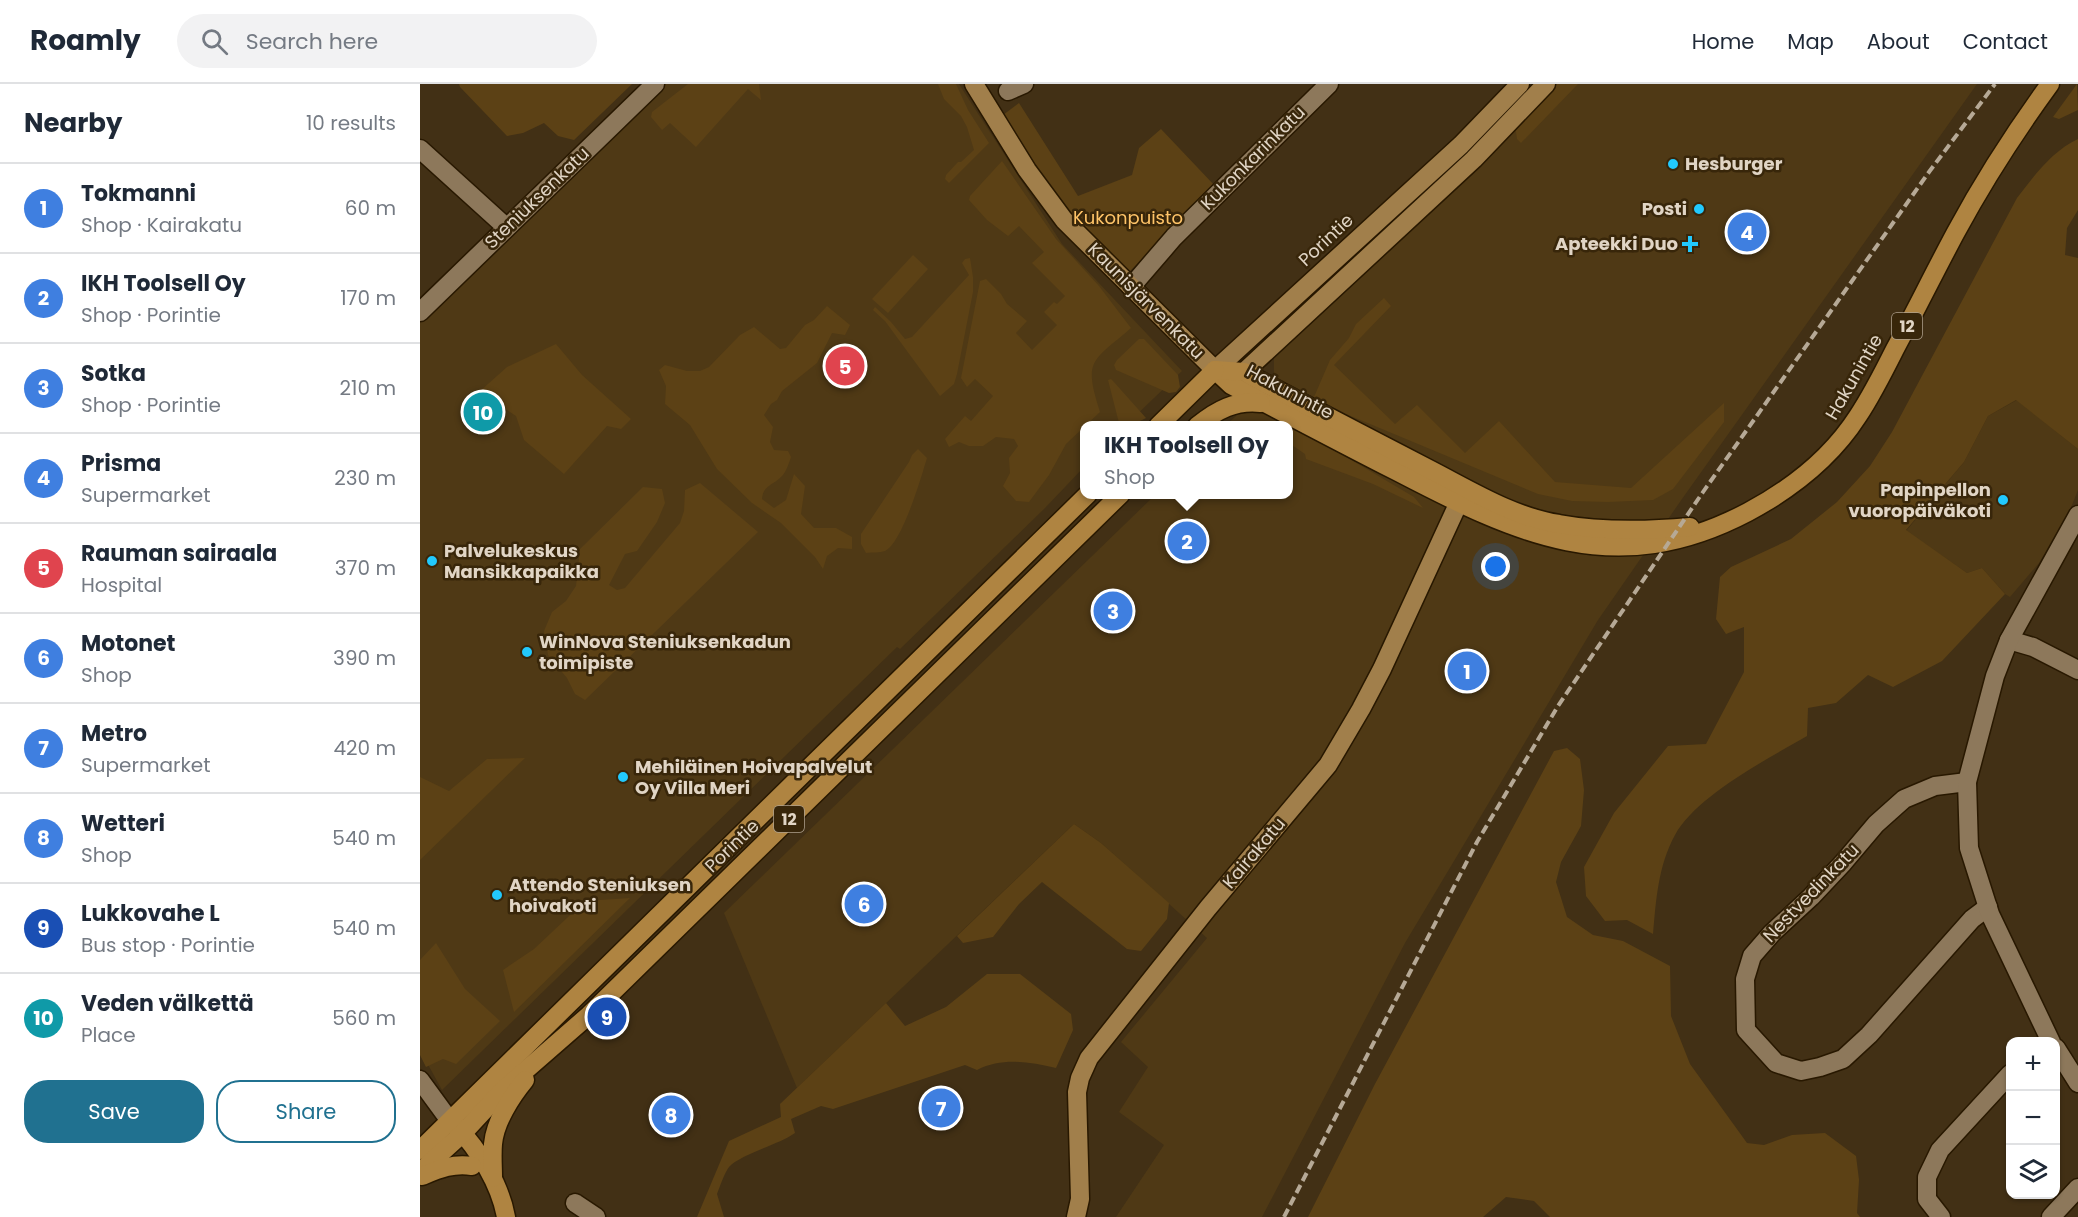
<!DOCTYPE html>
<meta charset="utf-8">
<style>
:root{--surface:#fff;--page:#f2f2f3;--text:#1f2937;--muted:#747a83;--line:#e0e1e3;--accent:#207190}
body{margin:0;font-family:Poppins,sans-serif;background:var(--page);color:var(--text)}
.controls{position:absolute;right:18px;bottom:18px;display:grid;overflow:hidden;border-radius:12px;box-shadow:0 2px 4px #0004}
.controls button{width:54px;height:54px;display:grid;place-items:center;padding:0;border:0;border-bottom:2px solid var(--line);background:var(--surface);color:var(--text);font:30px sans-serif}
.you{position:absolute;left:1076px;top:483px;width:21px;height:21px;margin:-15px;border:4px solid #fff;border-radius:50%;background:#1a73e8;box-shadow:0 0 0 9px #1a73e833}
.badge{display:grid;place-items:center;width:39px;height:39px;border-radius:50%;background:var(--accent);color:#fff;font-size:20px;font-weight:700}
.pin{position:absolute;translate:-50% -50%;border:3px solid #fff;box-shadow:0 2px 6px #0006}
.popup{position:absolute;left:660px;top:337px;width:213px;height:78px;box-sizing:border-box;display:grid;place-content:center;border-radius:12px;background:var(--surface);filter:drop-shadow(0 2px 4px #0005);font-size:20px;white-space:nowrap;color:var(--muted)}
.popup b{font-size:22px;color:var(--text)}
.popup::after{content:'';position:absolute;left:50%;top:100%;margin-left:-12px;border:12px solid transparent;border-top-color:var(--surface)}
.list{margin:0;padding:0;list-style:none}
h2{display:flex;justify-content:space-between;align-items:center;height:78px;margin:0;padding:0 24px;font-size:26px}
h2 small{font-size:20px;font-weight:400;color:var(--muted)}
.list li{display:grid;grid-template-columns:39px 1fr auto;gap:18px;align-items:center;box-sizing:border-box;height:90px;padding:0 24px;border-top:2px solid var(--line)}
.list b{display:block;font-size:22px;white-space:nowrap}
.list p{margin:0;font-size:20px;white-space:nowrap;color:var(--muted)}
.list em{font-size:20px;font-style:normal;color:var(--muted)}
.actions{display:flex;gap:12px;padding:18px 24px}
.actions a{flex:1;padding:14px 0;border:2px solid var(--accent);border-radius:24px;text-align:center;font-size:21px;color:var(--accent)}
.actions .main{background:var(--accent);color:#fff}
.icon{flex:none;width:33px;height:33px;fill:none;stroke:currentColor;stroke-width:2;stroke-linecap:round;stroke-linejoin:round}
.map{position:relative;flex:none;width:1658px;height:1133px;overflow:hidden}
header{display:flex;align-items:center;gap:36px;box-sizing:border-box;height:84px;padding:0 30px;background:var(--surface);border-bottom:2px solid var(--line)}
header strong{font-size:28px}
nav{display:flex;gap:33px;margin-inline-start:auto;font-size:21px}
.search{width:420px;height:54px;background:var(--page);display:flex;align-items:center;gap:15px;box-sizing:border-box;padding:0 21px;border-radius:33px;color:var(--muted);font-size:22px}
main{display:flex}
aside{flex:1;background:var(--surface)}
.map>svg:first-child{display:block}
.built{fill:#4f3915}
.green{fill:#5c4115}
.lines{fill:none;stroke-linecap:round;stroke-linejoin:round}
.minor-casing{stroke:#281800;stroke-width:21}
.major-casing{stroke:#281800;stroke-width:21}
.highway-casing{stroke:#281800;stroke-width:21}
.minor{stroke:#8d785b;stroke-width:18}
.major{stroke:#a17f4b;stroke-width:18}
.highway{stroke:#af8441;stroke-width:18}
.rail{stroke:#b6a996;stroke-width:4;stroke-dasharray:9 4.5;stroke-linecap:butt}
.poi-dot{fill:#22c9fd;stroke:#38260a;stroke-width:2}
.labels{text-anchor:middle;stroke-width:5;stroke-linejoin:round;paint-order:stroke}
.shield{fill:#38260a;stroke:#aea08d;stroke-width:1.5}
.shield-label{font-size:16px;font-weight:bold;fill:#e1d5c5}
.street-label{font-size:18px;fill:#e1d5c5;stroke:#38260a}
.poi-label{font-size:18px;font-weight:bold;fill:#e1d5c5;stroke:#38260a;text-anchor:start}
.park-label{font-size:18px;fill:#ffc468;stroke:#38260a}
</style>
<header>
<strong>Roamly</strong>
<div class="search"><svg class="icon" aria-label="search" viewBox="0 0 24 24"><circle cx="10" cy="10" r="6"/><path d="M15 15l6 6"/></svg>Search here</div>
<nav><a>Home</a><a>Map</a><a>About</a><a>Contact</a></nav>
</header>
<main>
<aside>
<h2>Nearby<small>10 results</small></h2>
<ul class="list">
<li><span class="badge" style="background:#3f7fe0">1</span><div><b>Tokmanni</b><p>Shop · Kairakatu</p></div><em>60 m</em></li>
<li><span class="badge" style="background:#3f7fe0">2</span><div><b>IKH Toolsell Oy</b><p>Shop · Porintie</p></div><em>170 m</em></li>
<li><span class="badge" style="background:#3f7fe0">3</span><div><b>Sotka</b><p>Shop · Porintie</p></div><em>210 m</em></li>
<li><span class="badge" style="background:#3f7fe0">4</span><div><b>Prisma</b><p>Supermarket</p></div><em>230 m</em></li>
<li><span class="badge" style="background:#e0444e">5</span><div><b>Rauman sairaala</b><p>Hospital</p></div><em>370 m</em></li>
<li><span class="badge" style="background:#3f7fe0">6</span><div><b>Motonet</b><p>Shop</p></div><em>390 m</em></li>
<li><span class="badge" style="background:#3f7fe0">7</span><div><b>Metro</b><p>Supermarket</p></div><em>420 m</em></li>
<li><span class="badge" style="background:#3f7fe0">8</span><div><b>Wetteri</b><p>Shop</p></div><em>540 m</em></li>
<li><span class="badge" style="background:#1a4fb4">9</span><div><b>Lukkovahe L</b><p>Bus stop · Porintie</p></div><em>540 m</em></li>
<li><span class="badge" style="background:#0f9aa8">10</span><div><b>Veden välkettä</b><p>Place</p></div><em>560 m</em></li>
</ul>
<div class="actions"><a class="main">Save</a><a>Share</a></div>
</aside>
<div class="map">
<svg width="1658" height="1133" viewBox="0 0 1658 1133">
<rect width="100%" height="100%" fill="#423015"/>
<g class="built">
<path d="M241 0H539L642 160 762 287 706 341 665 342V382L625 424 480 565 477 563 22 1006 0 966V231Z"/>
<path d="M1133 0H1557L1262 415 1178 536 985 859 842 1133H696L744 1061 699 1028 728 983 701 958 787 854 681 759 654 740 377 1004 304 829 735 411 869 410V342L806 341 854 298V269Z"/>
<path d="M1597 316 1658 365V406L1650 426 1619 479 1590 513 1585 510 1562 484 1547 489 1486 447 1544 378 1568 332Z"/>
</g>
<g class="green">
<path d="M39 0H212L154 56 138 52 124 39 103 49 87 52 40 3Z"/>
<path d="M268 0H339L341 16 328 5 276 63 250 39 242 46 231 33 232 28Z"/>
<path d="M518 0H536L548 26 569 59 529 99 525 95 526 91 538 78H541L554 66 547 43 541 32 524 15Z"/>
<path d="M1133 0H1158L1101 59 1097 55 1095 41Z"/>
<path d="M1657 0 1658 26 1639 35 1633 33Z"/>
<path d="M599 19 658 112 712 91 719 64 741 45 795 102 710 187C686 166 664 145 644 120 621 93 602 61 583 31Z"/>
<path d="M1658 55V126L1647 144 1645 171 1658 174V365L1596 316 1568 332 1544 378 1486 446 1547 489 1562 484 1585 510 1522 577 1473 603 1448 591 1416 619 1388 624 1387 652C1349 674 1276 712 1255 751 1238 782 1236 816 1233 850L1207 836 1185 837 1166 812 1164 783 1194 729 1248 662 1286 660 1324 588V543L1306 550 1296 535 1300 493 1311 483 1371 455 1417 418 1450 382 1472 348 1597 114C1614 92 1632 67 1658 55Z"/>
<path d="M582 77 636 155 679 202 711 244C672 278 663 275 680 328L646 360 629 391 609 418 596 417 583 402 590 389 589 374 598 362 594 355 576 353 563 362H549L539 358 529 363 525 355 545 332 551 337 573 312 555 295 547 303 541 294 560 197 566 195 581 210 587 220 607 237 596 249 612 266 637 241 624 228 634 218 637 220 645 212 612 179 624 168 599 142 588 152 567 136 549 116 550 112Z"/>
<path d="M493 171 508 185 468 229 452 215Z"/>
<path d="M550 174 553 193V208L537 290 534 300 520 312 465 237 453 226 455 223 471 238 485 255 492 253 549 191 542 179 545 175Z"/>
<path d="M964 214 971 222 914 281 975 340 997 321 1045 369 1079 337 1135 398 1211 404 1304 319V338L1253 405 1233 416 1188 418 1152 417 1118 410 926 330 894 313 910 276 929 254 936 240Z"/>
<path d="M407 222 430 241 425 251 412 249 397 279 362 307 357 316 351 320 344 331 353 343 350 358 354 366 368 367 371 373C369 379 366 388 362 392 354 401 343 401 342 415L354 424 366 416 374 390 385 402 381 430 394 444H416L432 453V465L418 464 407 472 403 485 395 473 361 439 332 419 297 385 270 341 245 320 246 302 239 286 245 281 267 287H280L289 283 320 251 334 243 360 265 366 264 385 241 394 236Z"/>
<path d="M719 255H724L758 291 760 303 756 308 749 309 696 286 694 281 697 276Z"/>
<path d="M136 260 162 291 211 335 201 345 187 342 144 390 104 356 96 332 59 308 87 283Z"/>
<path d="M691 295 693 297 726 334C718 338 711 341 702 341L699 339 689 300 688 296Z"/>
<path d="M872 341 994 413 1003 424 953 400 886 375 885 370 869 359V344Z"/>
<path d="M498 365 507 374C501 394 482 459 465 467 460 469 452 468 446 469L441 460V450L489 378 492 371Z"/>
<path d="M280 399 338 448 165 616 155 610 147 594 128 571 124 547 132 528 146 517 156 502 159 475 157 468 223 403 242 405 245 419 237 438 217 467 205 470 189 501 197 506 205 504 260 439 264 427 265 406Z"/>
<path d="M1147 664 1160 675 1164 706 1161 742 1141 778 1136 798 1147 833 1173 851 1203 857 1250 882 1251 932 1270 980 1327 1059 1344 1061 1372 1051 1405 1049 1436 1072 1439 1096 1437 1129 1440 1133H1130L1114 1117 1086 1113 1063 1133H888L955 1000 1134 667Z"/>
<path d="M105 674 0 776V693L29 707 67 675Z"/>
<path d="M654 740 681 759 749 819 747 835 721 867 707 865 622 798 599 820 573 853 543 859 537 852Z"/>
<path d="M210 814 94 928 83 886 114 865 165 817Z"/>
<path d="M16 859 45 905 80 937 36 980 23 975 6 983 0 971V876Z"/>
<path d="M567 890H600L651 930 653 946 636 984C609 978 583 973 557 986L545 981 413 1025 401 1022 371 1035 375 1049C358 1061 321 1070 309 1083 304 1090 300 1102 297 1110L304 1133H277L309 1057 361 1033 360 1020 466 919 485 942 526 923Z"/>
</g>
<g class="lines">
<defs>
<g id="minor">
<path d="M588 7 604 0"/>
<path d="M0 65 86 143"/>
<path d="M711 203 754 153 909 0"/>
<path d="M0 228 235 0"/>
<path d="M1589 556 1613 563 1658 586"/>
<path d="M1547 698 1515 702 1484 715 1456 740 1423 779 1391 813 1352 849 1332 872 1325 895 1326 946 1356 979 1381 987 1400 983 1423 975 1449 951 1552 835 1568 823"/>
<path d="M1631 958 1570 830 1549 764 1547 698 1575 592 1589 556 1658 431"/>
<path d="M1636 964 1658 999"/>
<path d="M0 996 30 1037"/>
<path d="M155 1119 176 1133"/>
<path d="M1521 1133 1507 1115V1093L1520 1066 1590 990"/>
<path d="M1631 1133 1658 1104"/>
</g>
<g id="major">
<path d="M554 0 607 86 644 136 795 286 1041 61 1100 0"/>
<path d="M824 288 1054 75 1126 0"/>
<path d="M656 1133 660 1115 657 1008 660 994 669 974 788 824 908 681 941 625 962 585 1045 405"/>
</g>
<g id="highway">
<path d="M795 286 811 301C866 330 921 359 976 387 1097 450 1195 498 1328 428 1371 405 1411 374 1438 332 1452 311 1464 287 1475 265 1496 226 1515 187 1536 148 1564 96 1595 48 1630 0"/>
<path d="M795 286 824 288C885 321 947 353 1009 385 1050 406 1093 433 1139 440 1183 448 1226 447 1270 443"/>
<path d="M738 342 795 286"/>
<path d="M777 342C797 326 815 316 841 319"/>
<path d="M36 1042C59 1066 80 1100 86 1133"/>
<path d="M0 1066 668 410"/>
<path d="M0 1088 43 1049 83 1006 169 931 701 410"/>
<path d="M2 1092C19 1085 33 1079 52 1082"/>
<path d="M73 1094C73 1083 72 1071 73 1060 75 1038 91 1013 105 996"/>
</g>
</defs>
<use href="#minor" class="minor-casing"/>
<use href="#major" class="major-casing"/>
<use href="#highway" class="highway-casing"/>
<use href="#minor" class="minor"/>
<use href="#major" class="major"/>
<use href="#highway" class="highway"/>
<path class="rail" d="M864 1133 1057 758 1138 622 1283 408 1509 88 1575 0"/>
</g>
<g class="poi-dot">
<circle cx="1253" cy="80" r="6"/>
<circle cx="1279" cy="125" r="6"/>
<path d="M1267 151h6v6h6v6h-6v6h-6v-6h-6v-6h6z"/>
<circle cx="1583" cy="416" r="6"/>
<circle cx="12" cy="477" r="6"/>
<circle cx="107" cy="568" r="6"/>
<circle cx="203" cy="693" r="6"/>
<circle cx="77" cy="811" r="6"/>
</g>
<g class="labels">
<g class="shield">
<rect x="1472" y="229" width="30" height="26" rx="4.5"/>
<rect x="354" y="722" width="30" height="26" rx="4.5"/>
</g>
<g class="shield-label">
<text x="1487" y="248">12</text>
<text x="369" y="741">12</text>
</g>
<g class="street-label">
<text transform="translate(833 74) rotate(-45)" y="6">Kukonkarinkatu</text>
<text transform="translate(117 114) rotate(-44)" y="6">Steniuksenkatu</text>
<text transform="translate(906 156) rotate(-43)" y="6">Porintie</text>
<text transform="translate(726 217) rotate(45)" y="6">Kaunisjärvenkatu</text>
<text transform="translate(1434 293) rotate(-60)" y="6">Hakunintie</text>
<text transform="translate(870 308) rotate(28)" y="6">Hakunintie</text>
<text transform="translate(312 762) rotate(-44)" y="6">Porintie</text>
<text transform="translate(834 769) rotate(-50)" y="6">Kairakatu</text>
<text transform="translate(1391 809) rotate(-46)" y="6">Nestvedinkatu</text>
</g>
<g class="poi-label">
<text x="1265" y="86">Hesburger</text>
<text x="1267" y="131" text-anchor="end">Posti</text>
<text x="1258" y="166" text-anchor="end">Apteekki Duo</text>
<text x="1571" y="412" text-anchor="end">Papinpellon<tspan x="1571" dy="21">vuoropäiväkoti</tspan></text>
<text x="24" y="473">Palvelukeskus<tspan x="24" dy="21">Mansikkapaikka</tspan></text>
<text x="119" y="564">WinNova Steniuksenkadun<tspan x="119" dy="21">toimipiste</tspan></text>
<text x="215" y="689">Mehiläinen Hoivapalvelut<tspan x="215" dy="21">Oy Villa Meri</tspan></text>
<text x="89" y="807">Attendo Steniuksen<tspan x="89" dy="21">hoivakoti</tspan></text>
</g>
<g class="park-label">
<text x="708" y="140">Kukonpuisto</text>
</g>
</g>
</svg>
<div class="controls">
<button>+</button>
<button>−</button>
<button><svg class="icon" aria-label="layers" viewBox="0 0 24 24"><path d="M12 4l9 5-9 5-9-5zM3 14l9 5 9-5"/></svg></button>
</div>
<div class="you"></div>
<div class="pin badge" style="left:1047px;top:587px;background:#3f7fe0">1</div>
<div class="pin badge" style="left:767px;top:457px;background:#3f7fe0">2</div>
<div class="popup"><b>IKH Toolsell Oy</b>Shop</div>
<div class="pin badge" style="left:693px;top:527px;background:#3f7fe0">3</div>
<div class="pin badge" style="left:1327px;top:148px;background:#3f7fe0">4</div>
<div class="pin badge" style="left:425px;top:282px;background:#e0444e">5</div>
<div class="pin badge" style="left:444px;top:820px;background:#3f7fe0">6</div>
<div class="pin badge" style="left:521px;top:1024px;background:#3f7fe0">7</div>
<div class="pin badge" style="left:251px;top:1031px;background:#3f7fe0">8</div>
<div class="pin badge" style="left:187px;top:933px;background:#1a4fb4">9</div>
<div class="pin badge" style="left:63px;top:328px;background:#0f9aa8">10</div>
</div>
</main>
